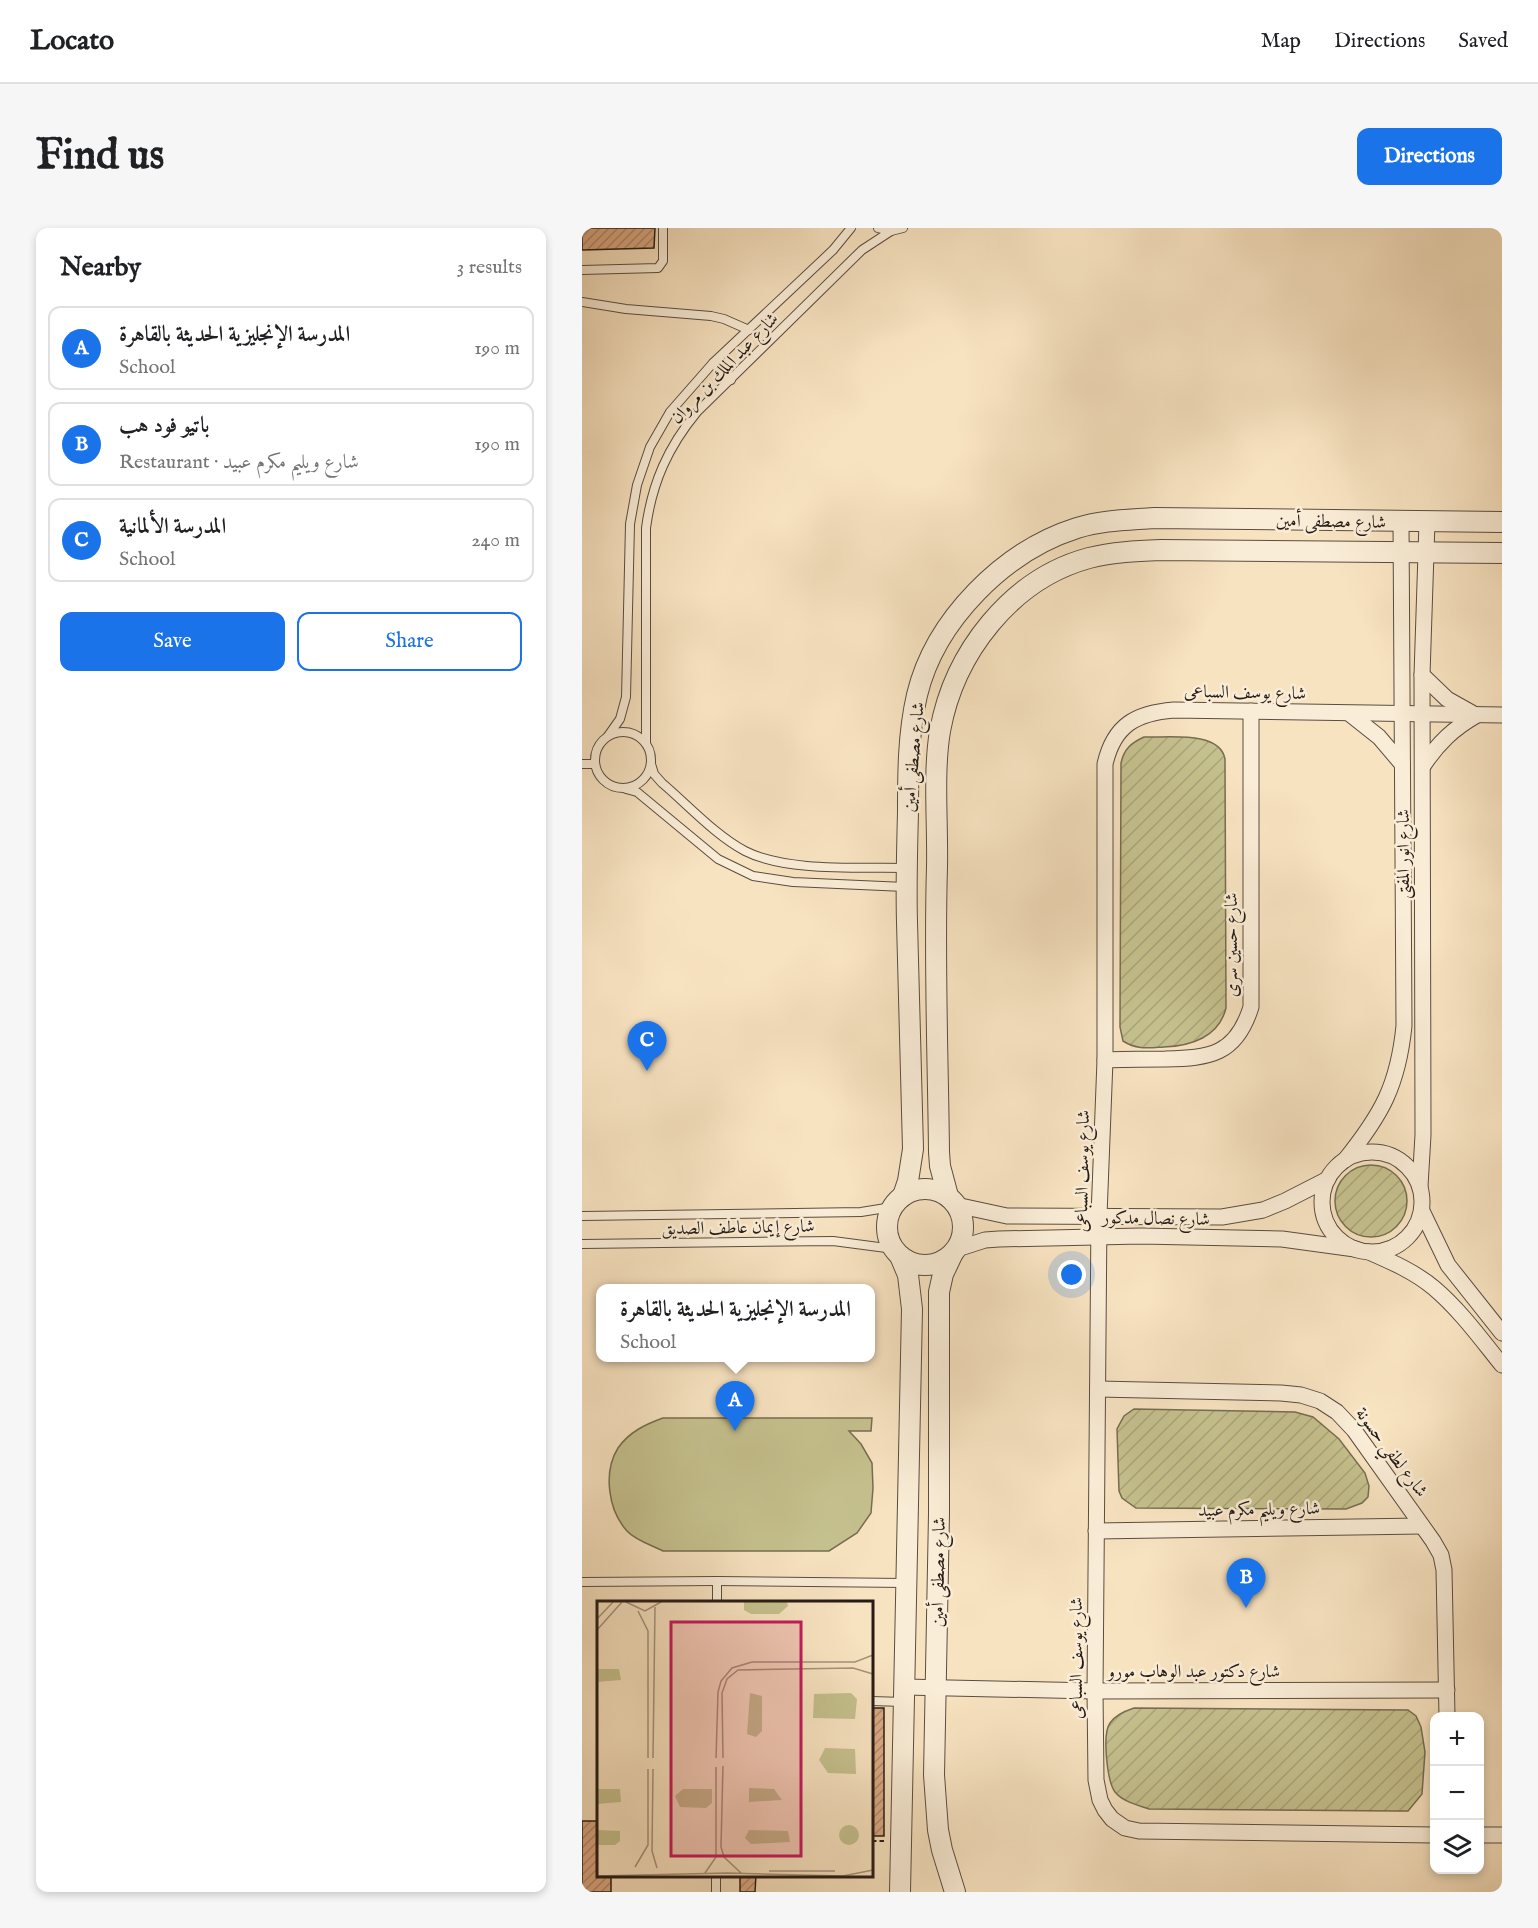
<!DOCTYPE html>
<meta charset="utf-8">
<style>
:root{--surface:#fff;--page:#f6f6f6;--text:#202124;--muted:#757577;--line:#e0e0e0;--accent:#1a73e8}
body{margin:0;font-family:"IM FELL English",Amiri,serif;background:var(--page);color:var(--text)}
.controls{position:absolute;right:18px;bottom:18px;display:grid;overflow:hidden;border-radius:12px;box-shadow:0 3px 9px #0003}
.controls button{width:54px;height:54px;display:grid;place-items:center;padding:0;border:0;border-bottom:2px solid var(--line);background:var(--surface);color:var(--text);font:30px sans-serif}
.you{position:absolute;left:490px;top:1047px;width:21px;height:21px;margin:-15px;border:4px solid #fff;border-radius:50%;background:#1a73e8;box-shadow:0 0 0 9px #1a73e833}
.badge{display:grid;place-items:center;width:39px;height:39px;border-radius:50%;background:var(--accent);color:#fff;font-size:20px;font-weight:700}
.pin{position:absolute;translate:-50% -50px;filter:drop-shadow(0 2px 3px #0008)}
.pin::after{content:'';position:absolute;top:32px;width:21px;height:18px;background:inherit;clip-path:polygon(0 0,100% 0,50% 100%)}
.popup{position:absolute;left:14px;top:1056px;width:279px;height:78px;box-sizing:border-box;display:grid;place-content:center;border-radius:12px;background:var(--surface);filter:drop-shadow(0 2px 4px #0005);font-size:20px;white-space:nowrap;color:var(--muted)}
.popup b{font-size:22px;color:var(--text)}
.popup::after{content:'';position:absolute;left:50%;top:100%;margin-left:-12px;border:12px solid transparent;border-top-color:var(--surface)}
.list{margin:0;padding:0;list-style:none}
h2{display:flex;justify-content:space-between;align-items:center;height:78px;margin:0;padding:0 24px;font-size:26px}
h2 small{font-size:20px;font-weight:400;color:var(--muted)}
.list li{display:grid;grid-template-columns:39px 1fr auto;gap:18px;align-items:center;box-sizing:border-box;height:84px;margin:0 12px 12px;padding:0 12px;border:2px solid var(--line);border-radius:12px}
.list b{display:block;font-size:22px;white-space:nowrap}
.list p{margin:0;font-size:20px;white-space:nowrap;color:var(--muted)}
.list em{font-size:20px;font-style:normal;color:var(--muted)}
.actions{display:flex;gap:12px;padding:18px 24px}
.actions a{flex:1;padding:14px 0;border:2px solid var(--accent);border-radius:12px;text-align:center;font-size:21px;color:var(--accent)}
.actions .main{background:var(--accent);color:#fff}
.icon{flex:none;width:33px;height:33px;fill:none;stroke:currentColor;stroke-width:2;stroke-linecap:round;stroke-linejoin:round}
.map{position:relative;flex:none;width:920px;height:1664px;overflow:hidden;border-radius:12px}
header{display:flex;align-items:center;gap:36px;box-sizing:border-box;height:84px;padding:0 30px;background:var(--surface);border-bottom:2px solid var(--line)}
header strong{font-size:28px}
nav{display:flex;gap:33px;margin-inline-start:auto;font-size:21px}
.intro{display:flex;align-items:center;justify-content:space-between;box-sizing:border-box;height:144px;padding:0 36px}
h1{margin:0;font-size:42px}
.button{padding:15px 27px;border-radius:12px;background:var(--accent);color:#fff;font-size:21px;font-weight:700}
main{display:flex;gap:36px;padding:0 36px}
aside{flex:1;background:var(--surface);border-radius:12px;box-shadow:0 3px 9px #0003}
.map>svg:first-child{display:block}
.grass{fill:#c5c18e;stroke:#766e52;stroke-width:1.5}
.garden{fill:url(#garden-furrows);stroke:#766e52;stroke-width:1.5}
.building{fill:url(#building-hatch);stroke:#261b16;stroke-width:1.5}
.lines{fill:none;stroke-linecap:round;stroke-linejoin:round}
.service-casing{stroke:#5a4d41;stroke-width:10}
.minor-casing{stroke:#5a4d41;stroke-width:17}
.tertiary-casing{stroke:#5a4d41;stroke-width:22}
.path{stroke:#261b16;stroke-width:2;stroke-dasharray:4.5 3;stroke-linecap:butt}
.service{stroke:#faedd7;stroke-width:8}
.minor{stroke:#faedd7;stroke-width:15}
.tertiary{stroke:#faedd7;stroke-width:20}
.labels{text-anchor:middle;stroke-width:5;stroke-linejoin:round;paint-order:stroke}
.street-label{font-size:18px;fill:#261b16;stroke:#faedd7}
.inset-road{fill:none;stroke:#a4937d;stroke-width:1.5}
.view{fill:#c2185b;fill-opacity:0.15;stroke:#c2185b;stroke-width:3}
.inset-edge{fill:none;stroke:#261b16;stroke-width:3}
</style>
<header>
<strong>Locato</strong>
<nav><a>Map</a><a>Directions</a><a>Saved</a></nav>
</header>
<div class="intro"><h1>Find us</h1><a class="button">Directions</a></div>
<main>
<aside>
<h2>Nearby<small>3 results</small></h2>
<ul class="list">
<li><span class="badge">A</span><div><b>المدرسة الإنجليزية الحديثة بالقاهرة</b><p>School</p></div><em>190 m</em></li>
<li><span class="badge">B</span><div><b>باتيو فود هب</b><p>Restaurant · شارع ويليم مكرم عبيد</p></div><em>190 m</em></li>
<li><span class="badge">C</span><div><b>المدرسة الألمانية</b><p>School</p></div><em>240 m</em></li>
</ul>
<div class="actions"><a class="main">Save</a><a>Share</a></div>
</aside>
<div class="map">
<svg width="920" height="1664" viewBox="0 0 920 1664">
<defs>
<pattern id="garden-furrows" width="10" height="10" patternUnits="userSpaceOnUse" patternTransform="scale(1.5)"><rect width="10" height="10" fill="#c5c18e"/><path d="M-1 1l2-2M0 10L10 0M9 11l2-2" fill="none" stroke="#a9a57a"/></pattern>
<pattern id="building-hatch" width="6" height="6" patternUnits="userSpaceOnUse" patternTransform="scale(1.5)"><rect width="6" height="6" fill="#dca983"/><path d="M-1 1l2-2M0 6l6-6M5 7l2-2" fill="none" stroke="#b2896a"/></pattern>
</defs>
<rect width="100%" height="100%" fill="#f8e3c1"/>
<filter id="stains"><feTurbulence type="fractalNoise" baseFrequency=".00333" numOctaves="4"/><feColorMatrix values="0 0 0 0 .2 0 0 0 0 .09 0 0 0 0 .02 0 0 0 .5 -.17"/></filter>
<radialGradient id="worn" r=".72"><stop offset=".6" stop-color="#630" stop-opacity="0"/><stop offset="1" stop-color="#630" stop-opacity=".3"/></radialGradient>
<path class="grass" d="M81 1190H290L289 1203H267L279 1216 290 1235 291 1260 289 1285 275 1305 247 1323H81C69 1317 53 1312 45 1303 26 1282 21 1244 36 1220 47 1204 64 1196 81 1190Z"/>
<g class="garden">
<path d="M562 509C585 510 638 502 643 531L644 780C637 809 609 818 582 819 566 820 555 822 541 813L538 799 539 535C542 521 549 515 562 509Z"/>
<circle cx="789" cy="973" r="36"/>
<path d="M552 1181 713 1184 731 1189 757 1211 783 1245 787 1258 786 1269 780 1275 764 1281 554 1280 540 1270 537 1263 535 1201 542 1188Z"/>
<path d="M552 1480 826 1482 834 1488 839 1499 843 1524 840 1566 826 1583H817L567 1581C556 1577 541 1574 533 1564 525 1553 520 1506 528 1495 533 1487 543 1483 552 1480Z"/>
</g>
<g class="building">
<path d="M0 0H73L72 20 0 22Z"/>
<rect x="290" y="1480" width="12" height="128"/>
<path d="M0 1593H16V1647H29V1664H0Z"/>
<path d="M158 1647H174L173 1664H158Z"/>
</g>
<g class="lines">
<defs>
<g id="service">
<path d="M296 0 309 3 321 0"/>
<path d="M0 42 76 40 81 33V0"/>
<path d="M0 74 44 81 129 88 142 91 167 102"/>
<path d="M131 135 149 152"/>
<circle cx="41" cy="532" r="28"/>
<path d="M26 508 38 491 44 469 48 296 55 257 68 219 88 184 131 135 251 22 269 0"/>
<path d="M64 515V300C70 255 86 219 115 184L280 22 309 3"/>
<path d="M0 536H13"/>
<path d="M69 536 72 546 80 555C106 577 133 607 163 623 204 644 276 639 323 640"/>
<path d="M44 561 55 564 136 631 171 648 211 654 323 659"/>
<path d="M0 988 279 984 310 979"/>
<path d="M0 1016 251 1013 312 1021"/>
<path d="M0 1354 135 1353 324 1355"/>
<path d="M135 1374V1353"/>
<path d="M290 1473 321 1474"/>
<path d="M134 1664V1648"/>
</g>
<g id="minor">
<path d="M840 447 865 471 890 485"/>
<path d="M768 486 797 509 820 536"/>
<path d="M841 538C856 515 872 500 895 487"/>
<path d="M523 832C543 831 563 831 583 831 628 830 654 827 669 779V483"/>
<circle cx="790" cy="974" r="50"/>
<path d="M763 932C800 886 816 857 822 798L819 294"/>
<path d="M838 958 841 907 840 447 845 294"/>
<path d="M374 977 425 988 640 989 681 982 703 973 746 951"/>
<path d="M840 983 866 1037 920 1105"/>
<path d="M375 1021 403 1012 417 1011 559 1008 700 1011 773 1021"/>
<path d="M787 1024C810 1034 833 1044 852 1060 878 1082 899 1111 920 1137"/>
<path d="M516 1161 699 1165 719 1167 738 1173 755 1184 772 1202 851 1313 859 1327 862 1342 865 1488"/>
<path d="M514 1303 840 1298"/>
<path d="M322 1459 513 1463 865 1462"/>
<path d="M852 1607 557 1603 543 1600 530 1591 523 1582 518 1572 514 1552 513 1463 517 988 523 832V536C532 497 554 485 592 482L920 487"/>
<path d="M897 1607H920"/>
</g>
<g id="tertiary">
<circle cx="343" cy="999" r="38"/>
<path d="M321 968 326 953 331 921C329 845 327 770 325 694 324 658 325 621 326 585 326 545 326 506 335 467 353 392 422 323 495 300 520 292 546 292 572 290L920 294"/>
<path d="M366 968 358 938 357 924C356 829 352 734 355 639 356 596 351 545 358 503 372 425 429 351 507 330 531 324 555 323 579 322L920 325"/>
<path d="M371 1025 361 1046 357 1064V1286L352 1547 356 1602 360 1622 373 1664"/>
<path d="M318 1028 326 1047 330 1081 318 1664"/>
</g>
</defs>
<use href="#service" class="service-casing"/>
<use href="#minor" class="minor-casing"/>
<use href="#tertiary" class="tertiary-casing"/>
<path class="path" d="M290 1613H302"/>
<use href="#service" class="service"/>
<use href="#minor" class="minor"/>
<use href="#tertiary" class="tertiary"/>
</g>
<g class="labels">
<g class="street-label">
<text transform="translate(142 140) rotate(-46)" y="6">شارع عبد الملك بن مروان</text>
<text transform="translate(749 293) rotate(1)" y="6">شارع مصطفى أمين</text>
<text transform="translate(663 464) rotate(1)" y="6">شارع يوسف السباعى</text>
<text transform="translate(331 529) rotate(-85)" y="6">شارع مصطفى أمين</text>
<text transform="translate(821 626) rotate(-90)" y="6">شارع انور المفتى</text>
<text transform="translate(649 717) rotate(-90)" y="6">شارع حسين سرى</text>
<text transform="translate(500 943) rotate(-89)" y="6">شارع يوسف السباعى</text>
<text transform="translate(574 990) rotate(1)" y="6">شارع نصال مدكور</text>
<text transform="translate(156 999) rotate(-1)" y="6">شارع إيمان عاطف الصديق</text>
<text transform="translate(810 1224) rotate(53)" y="6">شارع لطفي حسونة</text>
<text transform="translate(677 1281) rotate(-1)" y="6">شارع ويليم مكرم عبيد</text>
<text transform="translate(356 1344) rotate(-89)" y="6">شارع مصطفى أمين</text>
<text transform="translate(494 1430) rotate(-90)" y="6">شارع يوسف السباعى</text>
<text x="612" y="1449">شارع دكتور عبد الوهاب مورو</text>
</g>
</g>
<g transform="translate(15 1373)">
<rect width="276" height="276" fill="#f8e3c1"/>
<path d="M147 1H190L191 5 182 13H154L147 9ZM86 188H115V202L109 207 83 206 78 195Z" fill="#c5c18e"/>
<path d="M0 68H22L24 79 0 81ZM153 92 165 95V130L159 136 150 133ZM254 92 260 98 258 118 216 117 217 93ZM228 147 258 148 259 173 231 172 222 159ZM152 187 177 188 185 199 152 201ZM0 188H23L24 201 0 203ZM242 234a10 10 0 1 1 20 0a10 10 0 1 1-20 0ZM0 229 23 230V240L18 244H0ZM152 229 191 230 193 241 154 243 148 237Z" fill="#c5c18e"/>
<path class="inset-road" d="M29 1 48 10 64 1M41 10 51 30V157M0 18 16 1M0 29 25 1M56 157 58 6M119 157 121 91 124 80 135 67 155 61H258L276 54M126 157 125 92 130 78 141 69 256 67 276 73M126 165 124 246 127 256 144 272M56 168 55 250 60 267M38 266 51 244V168M172 270H238M108 272 119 256V166M0 275 131 272 246 275 276 269"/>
<path class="view" d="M74 21H204V255H74Z"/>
<rect width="276" height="276" class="inset-edge"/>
</g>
<rect width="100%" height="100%" filter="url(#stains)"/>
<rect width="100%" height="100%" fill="url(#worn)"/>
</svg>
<div class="controls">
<button>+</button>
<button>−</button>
<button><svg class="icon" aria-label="layers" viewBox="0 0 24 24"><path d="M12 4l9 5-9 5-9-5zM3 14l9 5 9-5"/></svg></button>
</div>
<div class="you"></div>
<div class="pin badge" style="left:153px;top:1203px">A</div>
<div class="popup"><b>المدرسة الإنجليزية الحديثة بالقاهرة</b>School</div>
<div class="pin badge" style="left:664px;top:1380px">B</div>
<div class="pin badge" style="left:65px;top:843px">C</div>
</div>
</main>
